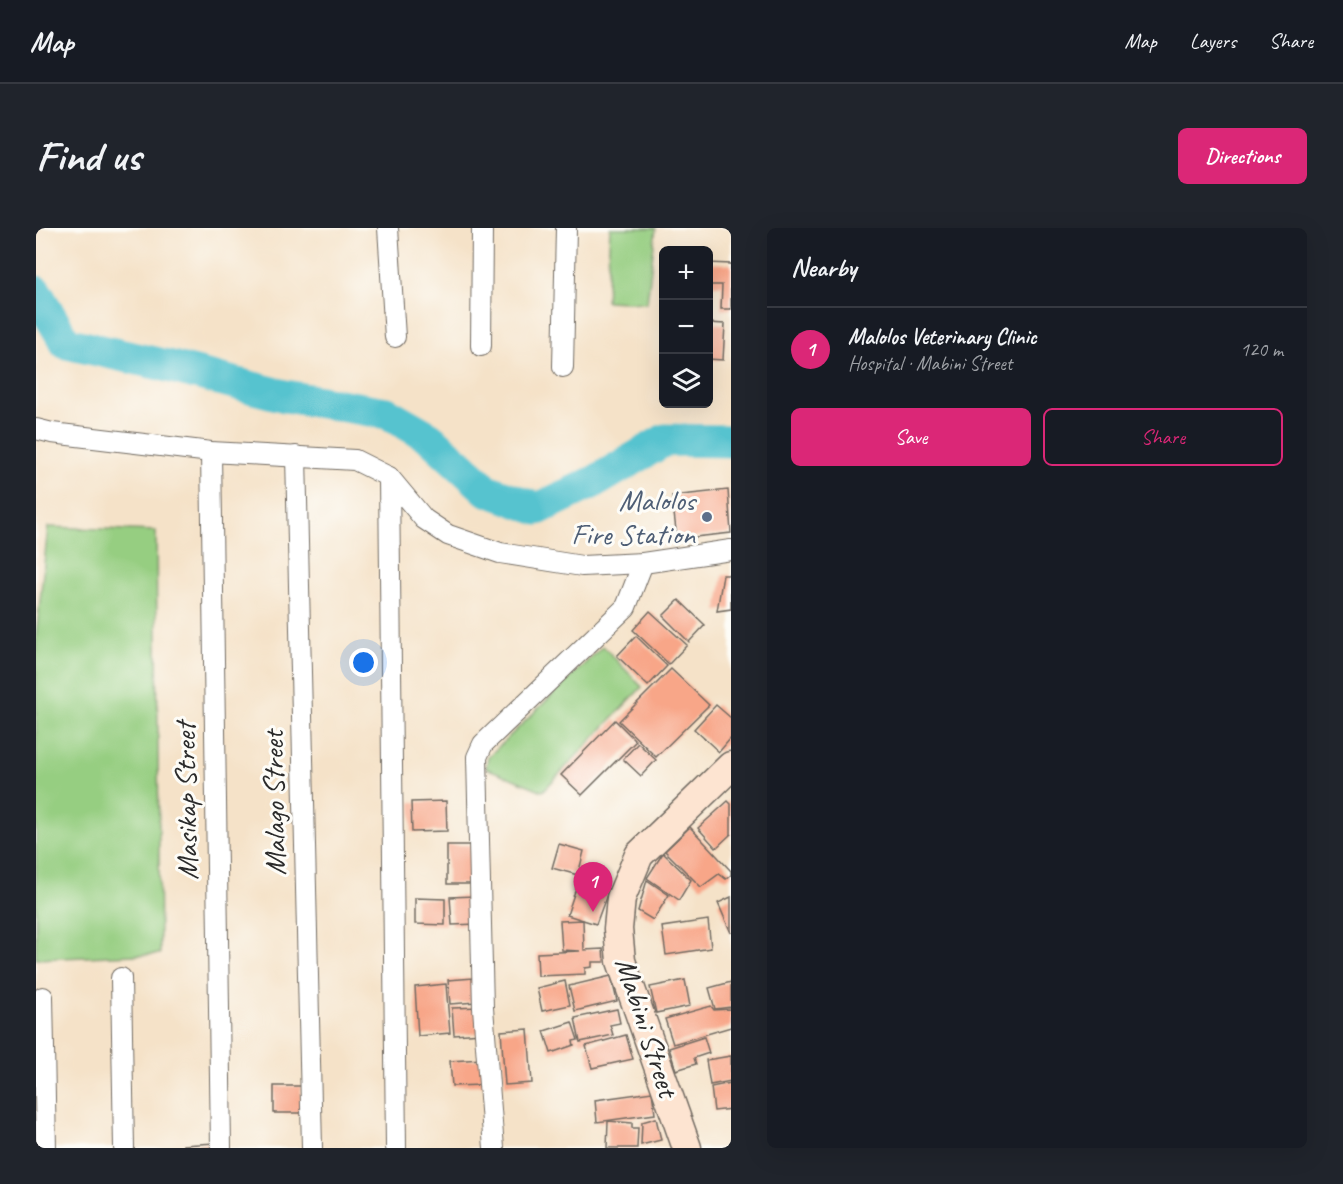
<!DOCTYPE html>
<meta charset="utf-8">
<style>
:root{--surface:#171b24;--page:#20242c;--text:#f1f3f6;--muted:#9ea1a6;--line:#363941;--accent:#db2777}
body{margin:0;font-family:Caveat,sans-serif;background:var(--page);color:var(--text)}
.controls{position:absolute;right:18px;top:18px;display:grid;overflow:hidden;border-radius:9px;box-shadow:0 6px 24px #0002}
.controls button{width:54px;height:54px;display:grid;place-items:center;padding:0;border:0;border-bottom:2px solid var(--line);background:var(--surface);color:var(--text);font:30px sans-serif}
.you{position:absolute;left:328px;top:435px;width:21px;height:21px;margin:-15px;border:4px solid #fff;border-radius:50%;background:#1a73e8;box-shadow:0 0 0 9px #1a73e833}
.badge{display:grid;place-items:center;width:39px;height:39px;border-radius:50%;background:var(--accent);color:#fff;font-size:20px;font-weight:700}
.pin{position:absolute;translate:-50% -50px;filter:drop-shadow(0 2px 3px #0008)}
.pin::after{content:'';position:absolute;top:32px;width:21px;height:18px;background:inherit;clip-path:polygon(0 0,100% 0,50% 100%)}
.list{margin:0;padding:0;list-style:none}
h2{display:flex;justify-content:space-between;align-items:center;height:78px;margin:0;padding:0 24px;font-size:26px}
h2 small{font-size:20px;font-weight:400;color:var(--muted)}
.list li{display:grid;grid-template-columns:39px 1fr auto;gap:18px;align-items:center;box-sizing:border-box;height:84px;padding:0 24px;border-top:2px solid var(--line)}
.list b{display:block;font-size:22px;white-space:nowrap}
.list p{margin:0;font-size:20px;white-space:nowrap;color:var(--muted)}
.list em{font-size:20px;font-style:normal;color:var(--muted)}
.actions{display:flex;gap:12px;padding:18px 24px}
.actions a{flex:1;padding:14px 0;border:2px solid var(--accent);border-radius:9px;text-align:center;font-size:21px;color:var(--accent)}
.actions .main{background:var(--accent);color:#fff}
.icon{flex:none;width:33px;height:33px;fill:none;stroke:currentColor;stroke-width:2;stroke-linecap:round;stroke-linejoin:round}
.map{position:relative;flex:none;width:695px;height:920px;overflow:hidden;border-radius:9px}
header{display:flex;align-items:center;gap:36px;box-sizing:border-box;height:84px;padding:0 30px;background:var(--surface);border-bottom:2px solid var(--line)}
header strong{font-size:28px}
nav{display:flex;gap:33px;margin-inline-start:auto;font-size:21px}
.intro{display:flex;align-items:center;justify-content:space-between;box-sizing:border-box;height:144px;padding:0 36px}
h1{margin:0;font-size:42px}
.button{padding:15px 27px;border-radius:9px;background:var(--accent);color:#fff;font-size:21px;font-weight:700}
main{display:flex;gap:36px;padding:0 36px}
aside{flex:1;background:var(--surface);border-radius:9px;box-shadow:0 6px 24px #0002}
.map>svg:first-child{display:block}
.green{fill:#96ce81;stroke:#607c56;stroke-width:1.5}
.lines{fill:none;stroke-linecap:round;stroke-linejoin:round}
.river{stroke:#56c3cf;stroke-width:33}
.building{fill:#f8a688}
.minor-casing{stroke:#726b62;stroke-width:22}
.secondary-casing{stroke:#726b62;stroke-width:31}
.minor{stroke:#fff;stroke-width:20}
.secondary{stroke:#fde4d1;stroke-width:28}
.service-dot{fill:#5c6f8a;stroke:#fdfcf7;stroke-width:2}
.labels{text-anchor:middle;stroke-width:6;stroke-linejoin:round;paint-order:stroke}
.service-label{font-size:30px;fill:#4e5e75;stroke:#fdfcf7;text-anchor:end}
.street-label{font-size:30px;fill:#2b2b2b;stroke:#fdfcf7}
</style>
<header>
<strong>Map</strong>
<nav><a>Map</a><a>Layers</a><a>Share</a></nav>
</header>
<div class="intro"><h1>Find us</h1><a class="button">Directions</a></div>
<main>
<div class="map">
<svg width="695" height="920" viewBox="0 0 695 920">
<rect width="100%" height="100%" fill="#fdfcf7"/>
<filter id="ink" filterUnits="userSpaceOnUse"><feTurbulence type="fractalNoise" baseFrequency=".0167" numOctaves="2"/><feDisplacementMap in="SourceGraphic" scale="12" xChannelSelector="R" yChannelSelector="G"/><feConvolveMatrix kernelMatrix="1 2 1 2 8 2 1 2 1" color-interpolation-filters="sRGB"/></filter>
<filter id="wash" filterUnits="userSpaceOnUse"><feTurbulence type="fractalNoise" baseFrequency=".008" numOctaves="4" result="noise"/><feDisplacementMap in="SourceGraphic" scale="24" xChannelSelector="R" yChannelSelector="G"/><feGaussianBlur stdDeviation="1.35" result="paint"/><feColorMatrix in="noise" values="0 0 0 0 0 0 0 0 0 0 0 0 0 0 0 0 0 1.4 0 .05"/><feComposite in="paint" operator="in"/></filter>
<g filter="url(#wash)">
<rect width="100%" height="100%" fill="#f5e2c8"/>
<g class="green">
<path d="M574 0H620L611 75 570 73Z"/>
<path d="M12 299 120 303 124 726 0 731V409Z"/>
<path d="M567 418 606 459 507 563 450 540 452 529Z"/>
</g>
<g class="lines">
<path class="river" d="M0 64 30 115 132 138 249 168 351 185 393 209 451 262 502 281 562 252 629 212 695 213"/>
</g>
<g id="blocks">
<g class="building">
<path d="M672 35 695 36V81H685L686 57H672Z"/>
<path d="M672 95 689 96 687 132 672 131Z"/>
<path d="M692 262 695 305 641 311 636 268Z"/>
<path d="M687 347H695V381L681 383Z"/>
<path d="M643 372 669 397 653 414 627 388Z"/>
<path d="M614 383 651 417 633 436 597 402Z"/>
<path d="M600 408 631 438 612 458 581 428Z"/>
<path d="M635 441 673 477 620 529 583 493Z"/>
<path d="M680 477 695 490V510L683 524 658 501Z"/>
<path d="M579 492 600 513 546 567 525 547Z"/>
<path d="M602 515 620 532 605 548 587 531Z"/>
<path d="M410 573 411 603 376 604 375 574Z"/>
<path d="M692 573 695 576V606L680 620 662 600Z"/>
<path d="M654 599 695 643V647L690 651 683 646 665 659 629 623Z"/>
<path d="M523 616 548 623 542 647 516 640Z"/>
<path d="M411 617H435L436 656H411Z"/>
<path d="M627 625 655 652 643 672 611 650Z"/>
<path d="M543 651 573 661 560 696 531 687Z"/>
<path d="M611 652 633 667 617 692 602 683Z"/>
<path d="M439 668 441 696 416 697 414 669Z"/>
<path d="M695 669V705L682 675Z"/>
<path d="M379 670 409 671V697L379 696Z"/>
<path d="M547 692 548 722 567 721 568 734H556V739L549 740V746L502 748 501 725 544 723 526 722 524 693Z"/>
<path d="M672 692 675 720 630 727 626 699Z"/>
<path d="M575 748 581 773 539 783 533 758Z"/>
<path d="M438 750 440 774 414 776 412 752Z"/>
<path d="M649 752 654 778 620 785 614 759Z"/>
<path d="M529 753 534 777 506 783 501 760Z"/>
<path d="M695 754V779L679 781 673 760Z"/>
<path d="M410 756 414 805 382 808 379 759Z"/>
<path d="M675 778 678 782 695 781V799L637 816 629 791Z"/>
<path d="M445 779 446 805 418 807 416 780Z"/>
<path d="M581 781 584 795 574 797 577 807 544 814 539 790Z"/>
<path d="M536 794 542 812 537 813 538 817 515 825 508 803Z"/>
<path d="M492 801 496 855 469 857 465 803Z"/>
<path d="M590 807 597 831 556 840 550 818Z"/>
<path d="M668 809 673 825 658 830 660 836 640 842 633 820Z"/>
<path d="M695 828V853L674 857 670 832Z"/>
<path d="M446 831 447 857 416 858 414 833Z"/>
<path d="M695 855V881L678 883 675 859Z"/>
<rect x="238" y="858" width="27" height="27"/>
<path d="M616 864 619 886 561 894 559 872Z"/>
<path d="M620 890 625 912 605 917 606 894Z"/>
<path d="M572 893 596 895V900H602L601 920H571Z"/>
<path d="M179 915V920H147V917Z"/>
</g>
</g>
</g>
<g filter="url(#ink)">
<use href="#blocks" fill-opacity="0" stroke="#726b62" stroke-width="1.5"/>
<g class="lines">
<defs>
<g id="minor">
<path d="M352 0 359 109"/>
<path d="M445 118 446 0"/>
<path d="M527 139 530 0"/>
<path d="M0 201 16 205 175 224 319 232 353 249 388 291 412 307 464 325 546 338 607 335 695 322"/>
<path d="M175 224 185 920"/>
<path d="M260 228 276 920"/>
<path d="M353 249 360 920"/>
<path d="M85 750 88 920"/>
<path d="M7 769 10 920"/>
<path d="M458 920 447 780 441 529 447 516 590 379 607 335"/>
</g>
<path id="secondary" d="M651 920 585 733 582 701 585 670 603 627 695 538"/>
</defs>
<use href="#minor" class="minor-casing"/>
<use href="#secondary" class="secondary-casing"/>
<use href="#minor" class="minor"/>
<use href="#secondary" class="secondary"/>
</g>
</g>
<circle class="service-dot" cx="671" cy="289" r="6"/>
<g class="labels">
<g class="service-label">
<text x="659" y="282">Malolos<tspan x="659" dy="34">Fire Station</tspan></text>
</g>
<g class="street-label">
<text transform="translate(150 573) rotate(-91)" y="10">Masikap Street</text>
<text transform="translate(238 575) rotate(-91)" y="10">Malago Street</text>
<text transform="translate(611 799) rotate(72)" y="10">Mabini Street</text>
</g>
</g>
</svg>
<div class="controls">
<button>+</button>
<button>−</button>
<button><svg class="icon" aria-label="layers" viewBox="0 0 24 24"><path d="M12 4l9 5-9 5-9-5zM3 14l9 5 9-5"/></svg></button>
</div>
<div class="you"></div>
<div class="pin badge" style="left:557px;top:684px">1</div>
</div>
<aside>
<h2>Nearby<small></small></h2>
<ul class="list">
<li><span class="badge">1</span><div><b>Malolos Veterinary Clinic</b><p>Hospital · Mabini Street</p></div><em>120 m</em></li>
</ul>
<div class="actions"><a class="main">Save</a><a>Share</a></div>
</aside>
</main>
